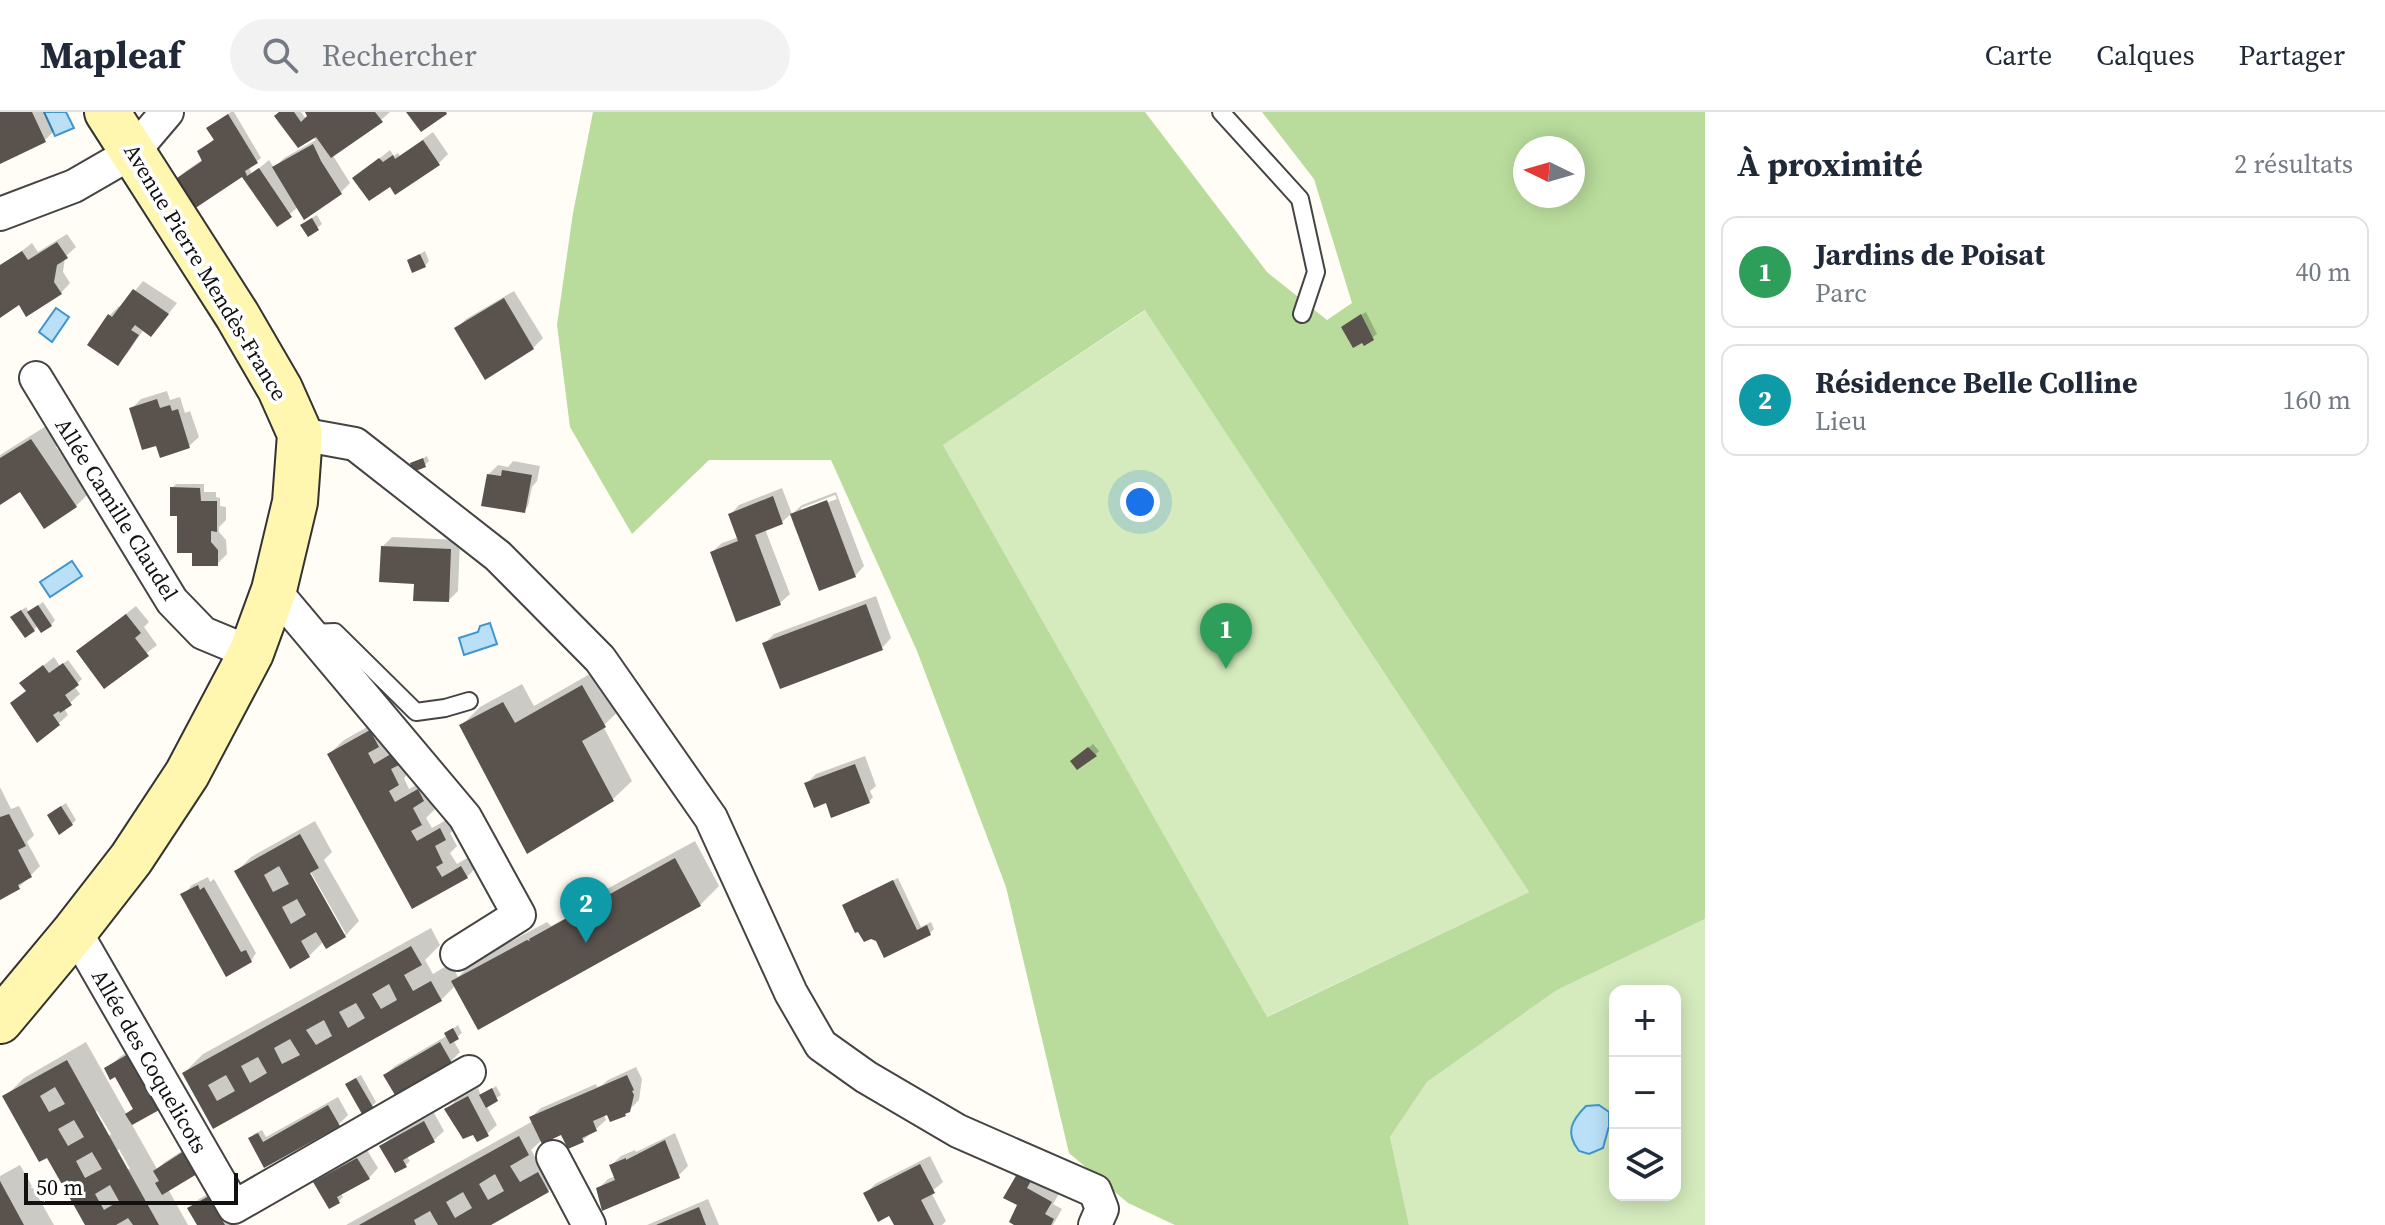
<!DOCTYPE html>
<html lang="fr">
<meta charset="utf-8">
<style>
:root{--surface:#fff;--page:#f2f2f3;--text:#1f2937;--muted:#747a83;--line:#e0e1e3;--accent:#c4262e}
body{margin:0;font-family:"Source Serif 4",serif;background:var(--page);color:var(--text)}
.controls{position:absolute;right:24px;bottom:24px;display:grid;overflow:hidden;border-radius:16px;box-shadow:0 4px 20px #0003}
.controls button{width:72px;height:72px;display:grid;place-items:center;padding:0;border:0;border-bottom:2px solid var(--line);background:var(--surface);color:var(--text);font:40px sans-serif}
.compass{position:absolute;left:1513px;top:24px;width:72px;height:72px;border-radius:50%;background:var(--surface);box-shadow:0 4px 20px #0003;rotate:275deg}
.scale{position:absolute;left:24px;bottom:20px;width:214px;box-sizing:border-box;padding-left:8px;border:4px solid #111;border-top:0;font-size:22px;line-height:28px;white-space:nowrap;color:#111;-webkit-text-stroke:6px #fff;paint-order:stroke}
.you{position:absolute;left:1140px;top:390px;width:28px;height:28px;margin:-20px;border:6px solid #fff;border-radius:50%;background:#1a73e8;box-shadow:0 0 0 12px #1a73e833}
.badge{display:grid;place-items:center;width:52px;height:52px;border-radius:50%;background:var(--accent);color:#fff;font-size:26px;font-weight:700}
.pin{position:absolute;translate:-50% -66px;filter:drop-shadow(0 2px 4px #0008)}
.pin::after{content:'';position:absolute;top:42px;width:28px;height:24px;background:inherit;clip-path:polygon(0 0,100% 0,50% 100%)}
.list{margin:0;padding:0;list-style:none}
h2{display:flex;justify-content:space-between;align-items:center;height:104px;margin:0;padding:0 32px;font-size:34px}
h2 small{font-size:26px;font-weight:400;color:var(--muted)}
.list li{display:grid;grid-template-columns:52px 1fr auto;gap:24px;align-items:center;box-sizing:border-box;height:112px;margin:0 16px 16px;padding:0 16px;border:2px solid var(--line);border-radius:16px}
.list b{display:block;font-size:30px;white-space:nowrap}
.list p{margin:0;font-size:26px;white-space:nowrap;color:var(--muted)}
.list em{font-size:26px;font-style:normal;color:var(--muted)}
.icon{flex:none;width:44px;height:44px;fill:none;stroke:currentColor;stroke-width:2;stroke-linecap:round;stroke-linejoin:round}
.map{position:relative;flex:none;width:1705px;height:1113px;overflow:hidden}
header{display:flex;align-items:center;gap:48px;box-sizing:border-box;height:112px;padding:0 40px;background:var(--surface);border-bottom:2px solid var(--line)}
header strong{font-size:38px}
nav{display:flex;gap:44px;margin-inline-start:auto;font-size:28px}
.search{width:560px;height:72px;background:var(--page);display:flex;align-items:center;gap:20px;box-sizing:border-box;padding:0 28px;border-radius:44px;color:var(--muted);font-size:30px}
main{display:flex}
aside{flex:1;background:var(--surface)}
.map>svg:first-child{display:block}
.green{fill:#d5ebbd;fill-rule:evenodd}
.forest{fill:#b9dc9c;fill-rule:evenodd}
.water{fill:#b9e0f7;stroke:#3f96cf;stroke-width:2}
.shadow{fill:#0003;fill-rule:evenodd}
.building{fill:#5a524d;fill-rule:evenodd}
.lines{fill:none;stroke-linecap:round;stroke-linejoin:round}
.lane-casing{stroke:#444;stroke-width:20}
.street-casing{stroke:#444;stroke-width:36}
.secondary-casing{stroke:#333;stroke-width:48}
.lane{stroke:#fff;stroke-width:16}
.street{stroke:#fff;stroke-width:32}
.secondary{stroke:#fff6b0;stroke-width:44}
.labels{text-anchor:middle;stroke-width:8;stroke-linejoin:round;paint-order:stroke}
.street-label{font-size:22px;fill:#111;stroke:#fff}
</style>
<header>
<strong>Mapleaf</strong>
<div class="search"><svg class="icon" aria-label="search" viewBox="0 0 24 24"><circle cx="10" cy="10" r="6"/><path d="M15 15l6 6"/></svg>Rechercher</div>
<nav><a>Carte</a><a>Calques</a><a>Partager</a></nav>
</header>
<main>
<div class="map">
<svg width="1705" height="1113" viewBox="0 0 1705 1113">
<rect width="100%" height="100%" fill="#fffdf5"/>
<g class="green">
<path d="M1146 198 1529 780 1266 905 943 333Z"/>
<path d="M1705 807V1113H1409L1390 1025 1427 970 1557 878ZM1615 879H1675V1083H1615Z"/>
</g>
<path class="forest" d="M593 0H1145L1267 160 1327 208 1352 191 1314 67 1262 0H1705V807L1557 878 1427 970 1390 1025 1409 1113H1175L1128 1091 1069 1041 1006 775 917 539 831 348H709L632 422 570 315 557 213 573 101ZM1525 36H1573V84H1525ZM1145 198 1529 780 1267 905 943 333Z"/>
<g class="water">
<path d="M44 0H66L74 16 55 24Z"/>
<path d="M56 196 69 205 52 230 39 220Z"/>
<path d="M72 449 82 464 50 485 40 470Z"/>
<path d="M490 511 497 532 464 543 459 526 478 520 480 514Z"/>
<path d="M1599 993 1609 1000V1014L1603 1036 1589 1042 1579 1039C1565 1021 1571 1009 1586 994Z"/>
</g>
<g class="shadow">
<path d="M0 0H45L54 19 45 28 0 50Z"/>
<path d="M231 0H234L261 46 249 55 252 62 269 48 274 56 284 46 316 28 281 0H301L306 7 309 4 307 0H390L381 8 332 42 350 71 340 81 298 95 278 112 245 65 176 68 186 59 203 47 199 40 215 26 213 12Z"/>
<path d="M433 20 448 42 439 51 396 81 390 72 355 66 390 38 394 44 398 41 400 44Z"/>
<path d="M317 103 322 112 309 122 306 109Z"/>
<path d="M67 122 76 135 65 145 63 160 70 171 61 181 20 190 0 203 10 148 32 131 38 140Z"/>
<path d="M425 139 429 149 425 154 409 148Z"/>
<path d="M143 169 177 191 166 205 144 217 127 242 117 251 109 204 119 194 121 196Z"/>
<path d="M514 179 543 226 533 236 456 217 466 207Z"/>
<path d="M1366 200 1377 222 1364 231 1348 211Z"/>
<path d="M167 279 170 288 180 285 185 301 190 299 199 325 189 334 157 332 131 297 141 287Z"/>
<path d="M46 314 59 332 56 335 65 347 67 345 90 380 76 394 20 377 0 391V343Z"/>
<path d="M427 344 429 349 425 353 413 352Z"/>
<path d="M513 349 540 354 537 369 532 375 528 394 524 399 488 363 498 353 508 355Z"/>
<path d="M176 372H204V380H216V385L220 386V394L226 395V408L219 415V420L226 428 227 442 217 452 194 439 179 402 172 376Z"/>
<path d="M782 376 792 402 802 393 836 380 864 454 855 464 820 476 792 401 782 410 765 417 790 482 780 491 712 440 722 431 739 425 730 403 739 393ZM835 383 837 387 801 400V396Z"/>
<path d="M392 425 460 428 458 479 449 488 416 470 383 434Z"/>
<path d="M876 484 891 526 882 536 765 531 774 522Z"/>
<path d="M43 490 55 508 51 513H38L34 518 17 501 26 495 29 500Z"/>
<path d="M136 494 149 510 144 515 157 533 105 574 79 539Z"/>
<path d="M54 545 60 554 68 548 82 567 74 574 80 582 64 596 68 603 58 612 22 571Z"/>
<path d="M602 555 624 594 603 614 632 669 612 688 461 614 480 595 522 572 534 594Z"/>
<path d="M385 605 413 657 404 666 409 677 433 664 428 683 435 697 426 706 432 716 455 703 460 712 450 721 457 734 450 741 457 752 476 741 481 750 467 765 413 795 329 642 344 628Z"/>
<path d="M1093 632 1099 639 1095 643 1077 645Z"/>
<path d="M865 644 876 674 870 679 873 685 869 690 807 671 816 662Z"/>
<path d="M0 675 11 697 19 694 34 723 27 730 40 754 19 775 0 785Z"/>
<path d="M66 691 76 708 72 712 53 699Z"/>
<path d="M315 709 332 740 324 748 359 809 345 824 324 829 309 844 237 759 251 745ZM306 752 346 822H342L303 753Z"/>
<path d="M695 729 719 774 700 793 479 915 456 873 441 888 214 1014 184 961 203 942 431 816 440 833 425 848 433 862 451 851 458 865 473 850 547 810 551 814 570 804 585 789Z"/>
<path d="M208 765 210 770 214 767 256 841 251 849 227 862 183 783 192 773Z"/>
<path d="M898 766 921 815 931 810 934 817 930 821 877 827 844 794 848 790Z"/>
<path d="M458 913 462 921 453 928 460 940 451 949 396 981 385 963 395 954 448 923 447 921Z"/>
<path d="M86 930 127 1003 134 995 116 962 107 956 121 944 140 933 169 986 131 1011 157 1057 165 1050 194 1031 168 1077 188 1113H87L48 1043 5 985 24 966ZM97 999 111 1022 108 1025 94 1000ZM119 1037 130 1057H125L116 1040Z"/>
<path d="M636 955 642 967 639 988 625 1002 609 1000 604 1003 606 1008 596 1017 583 1028 569 1035 562 1021 542 1028 531 1038 539 1052 567 1060 548 1079 486 1113H346L533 1009 531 1005 541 996 596 972 597 975 602 973 608 968Z"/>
<path d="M361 963 376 990 372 994 352 968Z"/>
<path d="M496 974 501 983 486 993 497 1013 487 1022 447 998 456 988 478 976 481 984Z"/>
<path d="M338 985 348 1003 339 1012 264 1054 250 1027 254 1022 262 1018 266 1025Z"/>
<path d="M434 1001 444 1019 434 1028 406 1043 410 1049 406 1053 382 1034 391 1025Z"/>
<path d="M675 1021 688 1054 678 1064 598 1077 608 1067 616 1064 611 1053 621 1044 635 1038 636 1040Z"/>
<path d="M367 1038 378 1056 369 1066 341 1081 343 1085 339 1089 316 1070 325 1061Z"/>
<path d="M930 1044 943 1070 931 1080 946 1109 942 1113H896L890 1102 865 1082 875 1072Z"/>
<path d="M20 1053 54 1113H0V1064Z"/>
<path d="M1019 1063 1060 1080 1053 1092 1062 1097 1053 1113H1018L1020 1092Z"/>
<path d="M219 1076 239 1113H199L189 1096 199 1087Z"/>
<path d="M708 1087 719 1113H647Z"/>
</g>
<g class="building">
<path d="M0 0H32L46 30 0 52Z"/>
<path d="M279 0H294L301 10 307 4 305 0H375L383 10 331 46 316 25 298 36 274 4Z"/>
<path d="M406 0H446L447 2 421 20Z"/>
<path d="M228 2 258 51 245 59 247 64 259 56 292 105 277 115 242 65 194 97 174 68 202 49 197 39 214 28 206 16Z"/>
<path d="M423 28 440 53 395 83 390 75 369 89 352 66 379 46 383 50 393 43 395 47Z"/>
<path d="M313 32 321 49 342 82 304 108 272 55Z"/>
<path d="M312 106 319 118 308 125 300 113Z"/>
<path d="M57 130 68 146 57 153 54 170 62 182 26 205 19 193 0 206V153L22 139 28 148Z"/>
<path d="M420 142 426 155 412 161 407 148Z"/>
<path d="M133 177 169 202 151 225 135 213 131 218 139 223 118 254 87 233 108 202 112 205Z"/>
<path d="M504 186 534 237 485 268 454 216Z"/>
<path d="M1361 202 1374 228 1364 234 1362 231 1353 236 1341 215Z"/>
<path d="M157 287 160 296 170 293 172 299 178 297 190 336 160 346 156 334 142 338 129 296Z"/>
<path d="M31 327 77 395 44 417 20 380 0 393V346Z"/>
<path d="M423 346 426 355 413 360 410 351Z"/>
<path d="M502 358 532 363 525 401 481 394 487 362 501 364Z"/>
<path d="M170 375 200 376 201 389H217V420L211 419V430L218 438V454H192V441H177V404H170Z"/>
<path d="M773 384 783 412 755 423 781 493 736 510 710 440 738 429 728 402Z"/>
<path d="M827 388 856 465 819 479 790 402Z"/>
<path d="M381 434 451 437 449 490 413 489 414 472 379 470Z"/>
<path d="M866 492 883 538 780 577 762 531Z"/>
<path d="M38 493 52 514 41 521 27 500Z"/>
<path d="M21 498 35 519 25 526 10 505Z"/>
<path d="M126 502 141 521 135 526 149 544 104 577 76 539Z"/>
<path d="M63 551 79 573 65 583 72 593 60 601 59 599 53 603 60 613 37 631 10 591 26 579 19 571 43 553 49 561Z"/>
<path d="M582 573 606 615 582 629 614 689 527 742 459 613 503 590 515 611Z"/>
<path d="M370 618 379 635 368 641 374 652 396 639 403 651 391 657 399 673 389 679 395 690 418 677 424 689 413 696 422 713 411 719 417 729 440 716 446 728 435 734 443 751 436 755 442 765 461 754 468 766 412 797 327 642Z"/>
<path d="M1088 635 1097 644 1077 658 1070 649Z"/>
<path d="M855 652 870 691 831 706 826 691 814 696 804 671Z"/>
<path d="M61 694 73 713 59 723 47 703Z"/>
<path d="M9 702 26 734 18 738 32 765 18 773 20 777 0 788V705Z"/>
<path d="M300 722 319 756 310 761 346 825 326 837 316 820 301 829 310 845 290 857 234 759ZM279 754 289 772 273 780 264 763ZM297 787 306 803 291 812 282 795Z"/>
<path d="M675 746 701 794 478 918 451 869 527 828 530 829 529 827Z"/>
<path d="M893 768 917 818 927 813 931 823 884 846 876 829 871 827 864 830 858 820 855 821 842 793Z"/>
<path d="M198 773 200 778 204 775 241 840 246 838 252 850 226 865 180 782Z"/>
<path d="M411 834 422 853 404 863 413 879 431 869 442 889 213 1017 182 961ZM389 872 397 888 381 897 372 882ZM356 891 365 906 348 916 339 900ZM324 908 332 924 316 933 306 918ZM290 927 300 943 282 952 274 936ZM258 945 267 961 250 971 241 954ZM226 963 235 979 217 989 208 973Z"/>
<path d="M453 916 459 927 450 932 444 921Z"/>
<path d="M440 930 452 951 395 983 383 963Z"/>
<path d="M130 941 161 997 132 1013 125 1002 133 997 115 965 110 968 104 956Z"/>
<path d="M67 948 159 1113H133L128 1106 116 1113H85L47 1046 39 1050 2 984ZM55 975 65 992 49 1000 40 984ZM74 1008 84 1025 68 1034 58 1017ZM92 1040 102 1057 85 1066 76 1049ZM110 1073 119 1089 104 1098 95 1082Z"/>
<path d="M627 963 634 978 632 979 634 983 630 1000 625 1002 626 1004 610 1010 607 1003 593 1009 597 1019 582 1026 584 1030 568 1037 561 1023 542 1032 529 1005Z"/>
<path d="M356 966 373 995 362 1002 345 972Z"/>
<path d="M492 976 498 989 486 996 479 983Z"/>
<path d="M468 984 489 1024 477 1030 473 1023 463 1027 444 997Z"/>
<path d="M328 993 340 1014 264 1056 248 1026 258 1021 263 1030Z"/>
<path d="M424 1009 435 1030 403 1048 407 1055 395 1061 379 1034Z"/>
<path d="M519 1024 529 1043 510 1054 520 1070 538 1060 549 1080 491 1113H438L430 1099 414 1108 416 1113H359ZM495 1062 504 1079 488 1088 479 1072ZM463 1080 472 1096 455 1106 446 1090Z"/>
<path d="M665 1028 680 1066 602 1099 596 1076 615 1068 609 1053 626 1046V1048Z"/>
<path d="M184 1039 197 1062 162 1083 155 1071 159 1069 153 1059Z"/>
<path d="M357 1046 370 1067 337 1085 340 1091 329 1097 313 1070Z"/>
<path d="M920 1052 935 1081 921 1088 934 1113H894L889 1104 878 1110 863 1081Z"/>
<path d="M1017 1062 1031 1069 1027 1076 1052 1090 1045 1102 1054 1107 1051 1113H1014L1009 1110 1017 1093 1003 1086Z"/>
<path d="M0 1069 24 1113H0Z"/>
<path d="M209 1084 225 1113H197L187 1096Z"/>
<path d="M699 1095 706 1113H656Z"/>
</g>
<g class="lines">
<defs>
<g id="lane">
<path d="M1221 0 1300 87 1316 160 1302 202"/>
<path d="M312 521 335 520 416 600 445 596 469 589"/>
</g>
<g id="street">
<path d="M0 102 74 74 133 40 167 0"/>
<path d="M36 266 172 489 203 521 251 541"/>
<path d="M300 322 355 332 498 444 600 547 711 706 791 881 821 933 866 965 958 1019 1095 1079 1102 1097 1095 1113"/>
<path d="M274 478 465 705 519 803 457 842"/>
<path d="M75 819 234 1095 469 960"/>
<path d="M553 1045 589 1113"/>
</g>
<path id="secondary" d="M0 909 75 819 131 747 187 662 251 541 274 478 295 390 300 322 280 277 237 203 107 0"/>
</defs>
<use href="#lane" class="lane-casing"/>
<use href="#street" class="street-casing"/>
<use href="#secondary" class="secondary-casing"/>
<use href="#lane" class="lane"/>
<use href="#street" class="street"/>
<use href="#secondary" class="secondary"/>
</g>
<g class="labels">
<g class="street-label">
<text transform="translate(206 160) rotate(59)" y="8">Avenue Pierre Mendès-France</text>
<text transform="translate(117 397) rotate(58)" y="8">Allée Camille Claudel</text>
<text transform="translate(150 949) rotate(60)" y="8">Allée des Coquelicots</text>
</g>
</g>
</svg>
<div class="controls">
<button>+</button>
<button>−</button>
<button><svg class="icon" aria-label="layers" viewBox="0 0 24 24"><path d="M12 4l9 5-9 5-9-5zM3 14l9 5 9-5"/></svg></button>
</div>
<svg class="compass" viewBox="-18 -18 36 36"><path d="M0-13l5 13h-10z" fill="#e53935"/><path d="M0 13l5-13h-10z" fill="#747a83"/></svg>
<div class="scale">50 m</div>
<div class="you"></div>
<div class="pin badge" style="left:1226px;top:557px;background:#2e9e5b">1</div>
<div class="pin badge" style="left:586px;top:831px;background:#0f9aa8">2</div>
</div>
<aside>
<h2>À proximité<small>2 résultats</small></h2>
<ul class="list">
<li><span class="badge" style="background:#2e9e5b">1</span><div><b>Jardins de Poisat</b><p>Parc</p></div><em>40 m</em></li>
<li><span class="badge" style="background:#0f9aa8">2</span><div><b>Résidence Belle Colline</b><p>Lieu</p></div><em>160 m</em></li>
</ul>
</aside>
</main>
